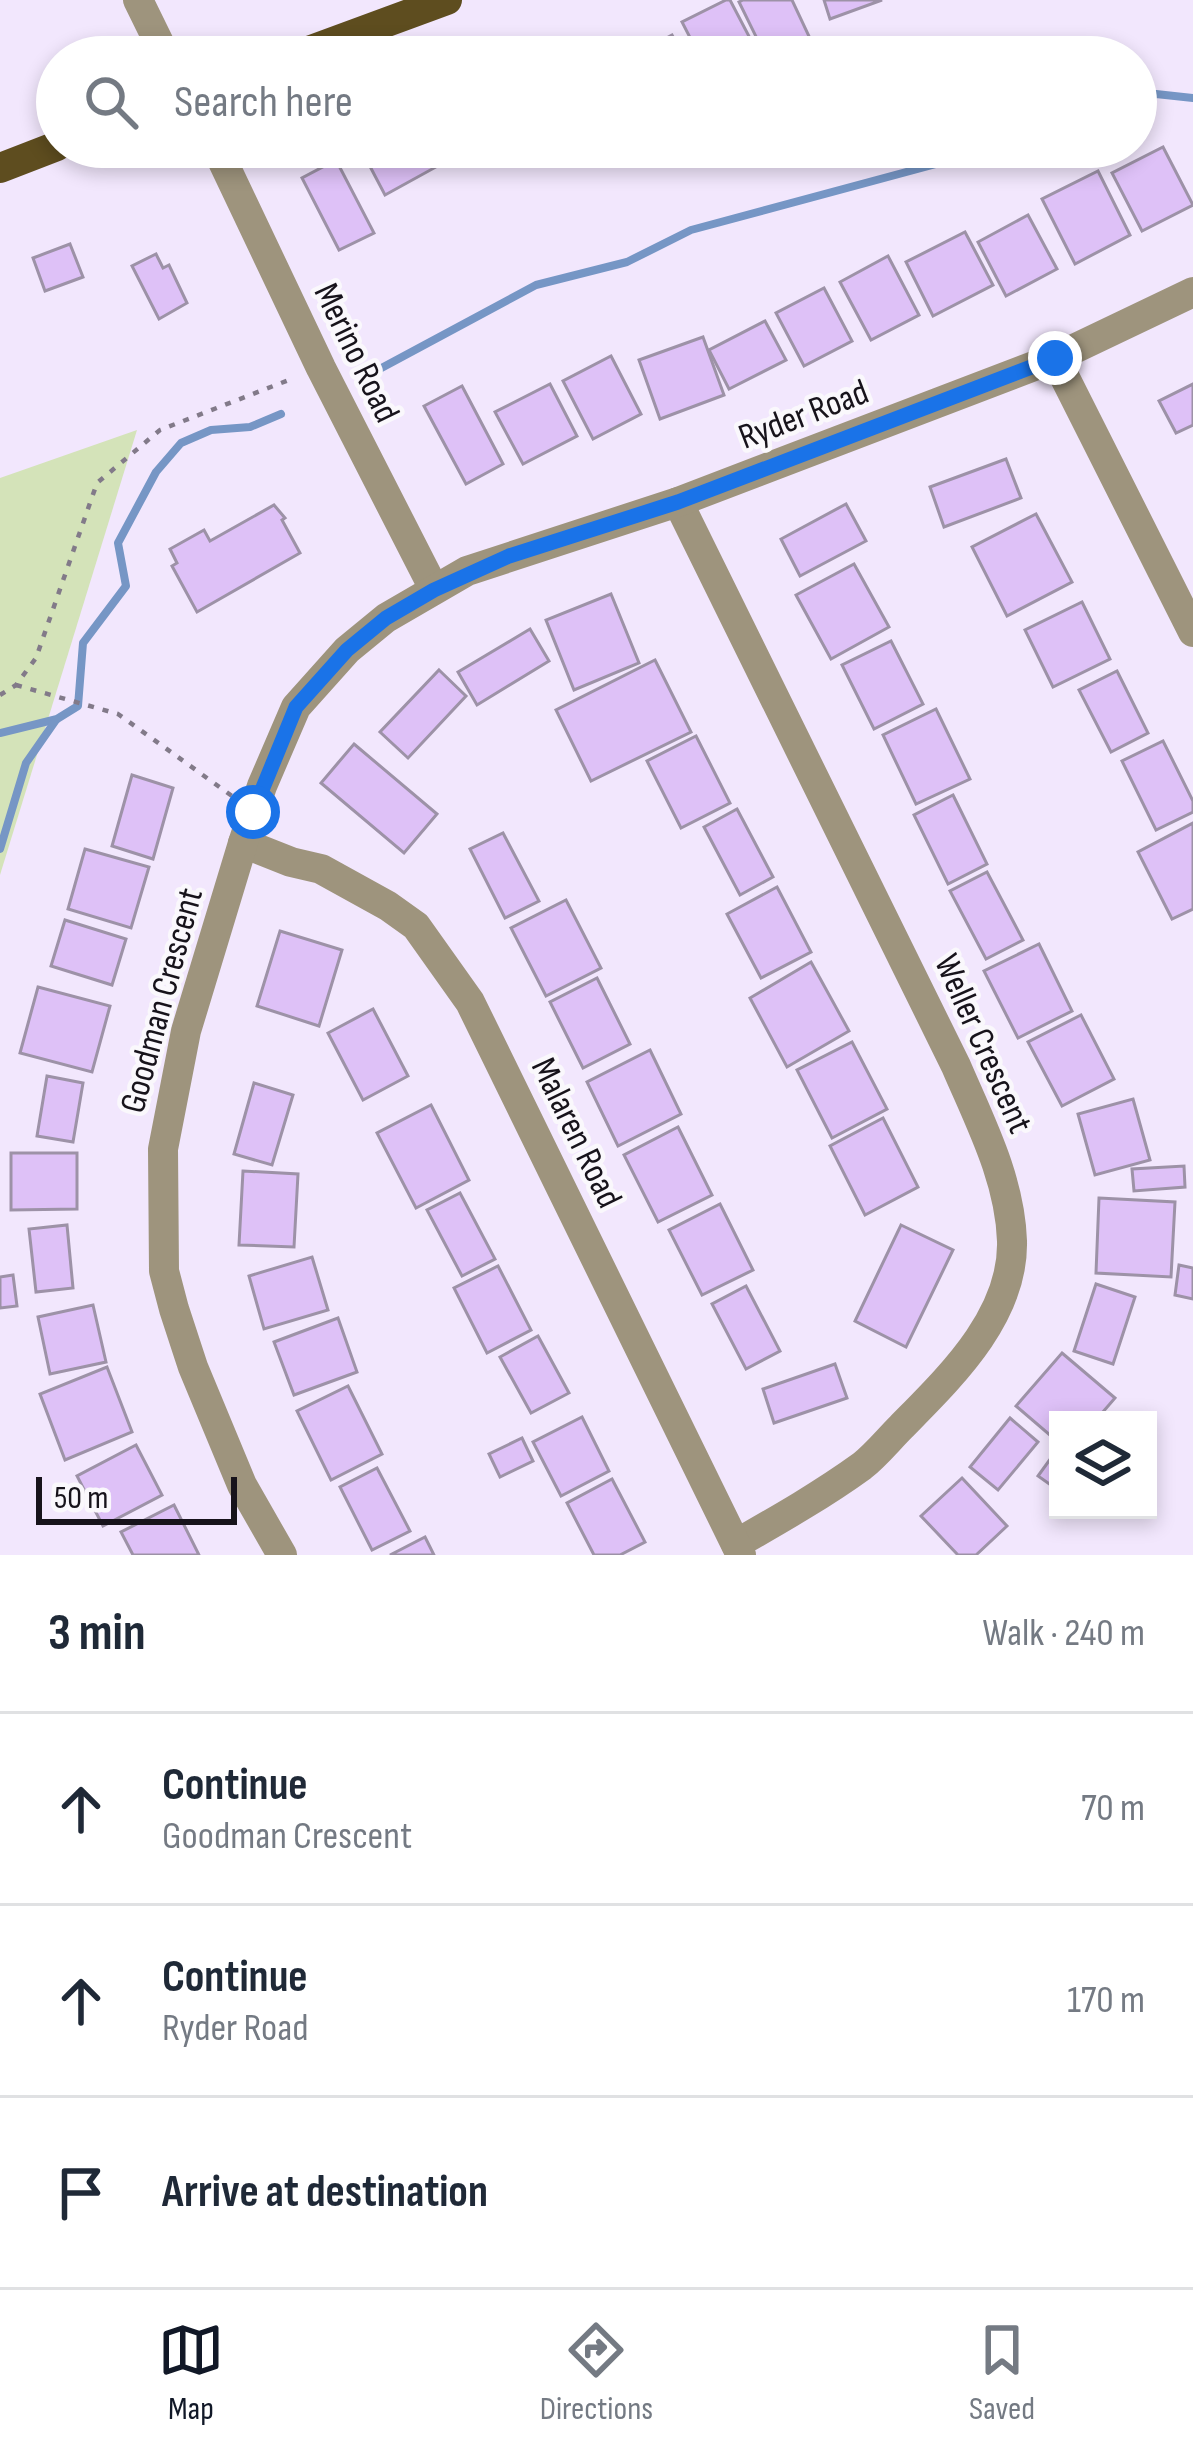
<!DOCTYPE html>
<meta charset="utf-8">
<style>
:root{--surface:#fff;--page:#f6f6f7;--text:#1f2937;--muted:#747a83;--line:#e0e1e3;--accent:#111827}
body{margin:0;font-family:"Sofia Sans Condensed",sans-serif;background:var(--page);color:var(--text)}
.controls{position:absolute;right:36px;bottom:36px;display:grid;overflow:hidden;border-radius:0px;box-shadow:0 6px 18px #0003}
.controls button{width:108px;height:108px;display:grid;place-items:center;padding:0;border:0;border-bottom:3px solid var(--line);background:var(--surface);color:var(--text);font:60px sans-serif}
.scale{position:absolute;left:36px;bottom:30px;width:201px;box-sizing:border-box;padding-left:12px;border:6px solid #17131b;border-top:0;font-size:33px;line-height:42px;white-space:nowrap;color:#17131b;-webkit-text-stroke:9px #faf8fc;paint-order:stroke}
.stop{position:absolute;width:36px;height:36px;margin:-27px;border:9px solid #1a73e8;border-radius:50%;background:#fff}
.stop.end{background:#1a73e8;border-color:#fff;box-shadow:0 3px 12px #0008}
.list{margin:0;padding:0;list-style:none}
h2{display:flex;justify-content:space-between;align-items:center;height:156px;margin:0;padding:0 48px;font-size:51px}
h2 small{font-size:39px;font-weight:400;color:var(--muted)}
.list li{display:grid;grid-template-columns:78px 1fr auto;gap:36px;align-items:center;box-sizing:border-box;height:192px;padding:0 48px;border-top:3px solid var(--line)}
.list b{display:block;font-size:45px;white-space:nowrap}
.list p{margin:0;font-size:39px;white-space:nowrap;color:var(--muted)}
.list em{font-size:39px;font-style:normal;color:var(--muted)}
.icon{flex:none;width:66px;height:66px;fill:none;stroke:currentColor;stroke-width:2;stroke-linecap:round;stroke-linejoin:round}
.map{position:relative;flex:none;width:1193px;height:1555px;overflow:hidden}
.search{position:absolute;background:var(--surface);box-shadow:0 6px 18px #0003;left:36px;right:36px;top:36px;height:132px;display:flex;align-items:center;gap:30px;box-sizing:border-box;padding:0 42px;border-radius:66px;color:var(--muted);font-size:45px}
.sheet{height:732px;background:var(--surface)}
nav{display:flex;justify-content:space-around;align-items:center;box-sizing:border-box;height:168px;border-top:3px solid var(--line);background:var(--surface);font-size:33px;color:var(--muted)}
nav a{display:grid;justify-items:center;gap:6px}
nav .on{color:var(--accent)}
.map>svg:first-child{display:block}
.green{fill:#d4e3b9}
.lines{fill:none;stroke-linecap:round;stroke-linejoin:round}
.stream{stroke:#7696c5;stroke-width:8}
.building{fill:#dec1f7;stroke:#9d92a7;stroke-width:3}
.path{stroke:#827a89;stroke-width:4.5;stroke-dasharray:6 9;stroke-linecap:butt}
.minor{stroke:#9e947d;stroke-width:30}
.major{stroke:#5e4d1f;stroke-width:30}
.route{stroke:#1a73e8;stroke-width:15}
.labels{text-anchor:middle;stroke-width:9;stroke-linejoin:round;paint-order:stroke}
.street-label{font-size:36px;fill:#17131b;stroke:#faf8fc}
</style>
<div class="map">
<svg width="1193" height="1555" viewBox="0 0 1193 1555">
<rect width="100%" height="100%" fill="#f2e7fd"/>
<path class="green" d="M137 430 0 875V478Z"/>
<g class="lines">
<g class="stream">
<path d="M1136 98 1156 94 1193 98"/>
<path d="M374 372 536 285 627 262 691 230 999 147"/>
<path d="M0 733 57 719 78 706 83 643 126 586 118 543 156 472 181 443 211 430 250 427 281 414"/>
<path d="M0 849 26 763 56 720"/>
</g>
</g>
<g class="building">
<path d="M726 0H730L752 42 722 57H700L682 22Z"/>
<path d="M743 0H792L815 49 800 57H766L739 2Z"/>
<path d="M824 0H882L830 19Z"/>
<path d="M672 35 684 57H631Z"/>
<path d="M378 147H449L454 157 385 195 364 155Z"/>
<path d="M459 147H502L468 165Z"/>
<path d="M1163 147 1193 205 1142 231 1112 173Z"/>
<path d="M336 160 374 233 339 250 302 178Z"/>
<path d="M1098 171 1130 235 1075 264 1042 199Z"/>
<path d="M1028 215 1057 269 1006 296 978 242Z"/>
<path d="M965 232 993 285 933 316 906 262Z"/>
<path d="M70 244 83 277 45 291 33 258Z"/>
<path d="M156 254 163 268 169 265 187 303 159 319 132 266Z"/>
<path d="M888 256 919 315 871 340 840 282Z"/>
<path d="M824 288 852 341 804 366 776 313Z"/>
<path d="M765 321 786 360 729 389 709 350Z"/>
<path d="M703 337 724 395 660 419 639 360Z"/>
<path d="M611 356 641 414 593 439 563 381Z"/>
<path d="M550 384 577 436 523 464 495 412Z"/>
<path d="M1193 384V425L1176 433 1159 401Z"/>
<path d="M462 386 503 464 466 484 424 406Z"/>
<path d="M1006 459 1021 498 944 527 930 487Z"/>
<path d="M846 504 866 541 800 576 781 539Z"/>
<path d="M274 505 285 518 282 520 300 553 197 612 172 566 177 563 170 549 204 530 210 541Z"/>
<path d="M1036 514 1072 582 1007 616 972 547Z"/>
<path d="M854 564 889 627 831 659 796 595Z"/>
<path d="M611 594 639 663 574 690 546 620Z"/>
<path d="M1082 602 1110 659 1053 687 1025 630Z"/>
<path d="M530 629 549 661 477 705 458 672Z"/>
<path d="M891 641 923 704 874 729 842 665Z"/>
<path d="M655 660 691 732 591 781 556 710Z"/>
<path d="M439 670 466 696 408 758 380 732Z"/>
<path d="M1117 671 1148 733 1111 752 1079 690Z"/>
<path d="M936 709 970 779 916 804 883 735Z"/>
<path d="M696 736 730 803 681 828 647 761Z"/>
<path d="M1163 741 1193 801V812L1156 830 1122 761Z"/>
<path d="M354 744 437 814 404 853 321 783Z"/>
<path d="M132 775 173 788 153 859 112 846Z"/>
<path d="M953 795 987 864 948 884 914 815Z"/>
<path d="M737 809 773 877 740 895 704 827Z"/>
<path d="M1193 823V909L1172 919 1138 852Z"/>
<path d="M503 833 539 901 505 918 470 849Z"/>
<path d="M85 849 149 867 131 928 68 909Z"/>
<path d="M987 872 1023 940 986 959 950 891Z"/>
<path d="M777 887 811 952 761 978 727 914Z"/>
<path d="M566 900 601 968 546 996 511 928Z"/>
<path d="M65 920 126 939 112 985 51 966Z"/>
<path d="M280 931 342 950 319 1026 257 1006Z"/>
<path d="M1039 944 1072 1011 1018 1038 984 971Z"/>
<path d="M811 962 849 1031 787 1067 750 998Z"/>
<path d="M597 978 630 1044 583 1068 550 1002Z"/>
<path d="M38 987 110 1006 92 1072 20 1053Z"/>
<path d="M373 1009 408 1076 363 1100 328 1033Z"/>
<path d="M1081 1015 1114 1079 1062 1106 1028 1042Z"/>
<path d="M852 1042 887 1109 832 1138 797 1070Z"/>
<path d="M650 1050 681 1114 618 1146 587 1082Z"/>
<path d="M47 1076 83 1083 73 1142 37 1136Z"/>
<path d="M254 1083 293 1095 272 1165 234 1154Z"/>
<path d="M1133 1099 1150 1160 1095 1175 1078 1114Z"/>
<path d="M431 1105 469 1180 416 1208 377 1133Z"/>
<path d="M883 1118 918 1187 865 1215 830 1146Z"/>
<path d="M678 1127 712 1195 658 1222 624 1155Z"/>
<path d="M11 1153H77V1209L11 1210Z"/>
<path d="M1184 1166 1185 1187 1134 1191 1132 1169Z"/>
<path d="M243 1171 298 1174 294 1247 239 1245Z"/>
<path d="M460 1193 495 1259 462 1276 427 1210Z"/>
<path d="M1099 1198 1175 1202 1171 1277 1096 1273Z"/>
<path d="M720 1204 753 1270 702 1295 669 1230Z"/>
<path d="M67 1225 73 1288 36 1292 29 1229Z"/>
<path d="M901 1225 953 1250 906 1347 855 1321Z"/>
<path d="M312 1257 328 1310 264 1329 249 1276Z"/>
<path d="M1179 1265 1193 1268V1299L1175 1295Z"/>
<path d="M498 1266 531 1330 487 1353 454 1288Z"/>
<path d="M13 1275 17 1306 0 1308V1277Z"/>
<path d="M1096 1284 1135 1297 1113 1364 1074 1351Z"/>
<path d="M746 1286 780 1351 746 1369 712 1304Z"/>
<path d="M93 1305 106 1362 50 1374 38 1317Z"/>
<path d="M338 1318 357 1372 294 1395 274 1342Z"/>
<path d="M538 1336 569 1393 531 1413 500 1357Z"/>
<path d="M1062 1353 1115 1398 1096 1420H1058V1442L1016 1406Z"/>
<path d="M835 1364 847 1398 774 1423 763 1389Z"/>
<path d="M107 1367 132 1432 65 1460 40 1394Z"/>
<path d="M348 1386 382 1454 331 1480 297 1411Z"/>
<path d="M582 1417 609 1471 561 1496 533 1442Z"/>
<path d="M1010 1418 1038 1442 998 1490 970 1467Z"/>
<path d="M522 1438 533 1461 500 1477 489 1454Z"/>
<path d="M136 1445 162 1495 103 1526 77 1476Z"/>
<path d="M1056 1451 1058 1453V1490L1038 1476Z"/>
<path d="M377 1468 410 1531 372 1550 340 1487Z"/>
<path d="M962 1478 1007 1526 976 1555H958L921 1516Z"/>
<path d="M612 1479 645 1542 620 1555H594L567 1503Z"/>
<path d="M174 1505 199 1555H133L121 1532Z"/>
<path d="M425 1537 434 1555H390Z"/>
</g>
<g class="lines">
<g class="path">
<path d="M16 685 118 714 232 796"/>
<path d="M0 695 16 685 36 658 97 483 160 430 294 378"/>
</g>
<g class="minor">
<path d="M138 0 166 57"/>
<path d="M216 147 321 368 434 589"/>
<path d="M1055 358 1193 632"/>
<path d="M678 502 956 1066C980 1122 1010 1179 1012 1241 1014 1317 949 1378 901 1427 888 1440 876 1455 862 1466 822 1495 778 1520 736 1544"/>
<path d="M243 843 291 862 321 869 388 906 416 926 470 1002 741 1555"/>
<path d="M282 1555 242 1485 193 1367 174 1309 164 1271 163 1149 186 1031 243 843 262 786 296 707 347 650 386 618 467 571 678 502 1055 358 1193 292"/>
</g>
<g class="major">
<path d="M292 57 447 0"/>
<path d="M0 168 57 146"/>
</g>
</g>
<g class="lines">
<path class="route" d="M253 812 296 707 347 650 386 618 434 590 509 556 678 502 1055 358"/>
</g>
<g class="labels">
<g class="street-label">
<text transform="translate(358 352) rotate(64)" y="13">Merino Road</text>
<text transform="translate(803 413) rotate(-21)" y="13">Ryder Road</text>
<text transform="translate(160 1000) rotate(-75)" y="13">Goodman Crescent</text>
<text transform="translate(985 1043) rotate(66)" y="13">Weller Crescent</text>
<text transform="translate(578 1132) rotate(64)" y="13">Malaren Road</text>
</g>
</g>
</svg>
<div class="controls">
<button><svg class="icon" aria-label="layers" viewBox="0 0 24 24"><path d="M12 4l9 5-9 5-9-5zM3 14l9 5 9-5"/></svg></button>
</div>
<div class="scale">50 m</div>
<div class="stop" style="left:253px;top:812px"></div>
<div class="stop end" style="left:1055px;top:358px"></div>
<div class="search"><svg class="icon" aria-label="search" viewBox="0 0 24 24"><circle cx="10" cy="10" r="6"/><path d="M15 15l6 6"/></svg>Search here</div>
</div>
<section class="sheet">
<h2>3 min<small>Walk · 240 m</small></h2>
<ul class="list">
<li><svg class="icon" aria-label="ahead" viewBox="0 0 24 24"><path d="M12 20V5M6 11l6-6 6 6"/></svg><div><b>Continue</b><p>Goodman Crescent</p></div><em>70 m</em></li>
<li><svg class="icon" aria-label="ahead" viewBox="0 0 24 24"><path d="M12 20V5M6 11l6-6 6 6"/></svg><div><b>Continue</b><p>Ryder Road</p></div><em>170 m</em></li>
<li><svg class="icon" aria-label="arrive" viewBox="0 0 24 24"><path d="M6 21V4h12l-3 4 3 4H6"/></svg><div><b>Arrive at destination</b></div></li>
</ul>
</section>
<nav>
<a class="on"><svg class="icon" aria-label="map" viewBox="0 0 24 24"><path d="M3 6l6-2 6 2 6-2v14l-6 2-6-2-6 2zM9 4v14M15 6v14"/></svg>Map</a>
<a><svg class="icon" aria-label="directions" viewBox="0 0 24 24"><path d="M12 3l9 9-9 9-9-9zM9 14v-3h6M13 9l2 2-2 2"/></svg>Directions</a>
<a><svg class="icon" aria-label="saved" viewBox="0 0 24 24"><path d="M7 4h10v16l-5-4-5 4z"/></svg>Saved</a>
</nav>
